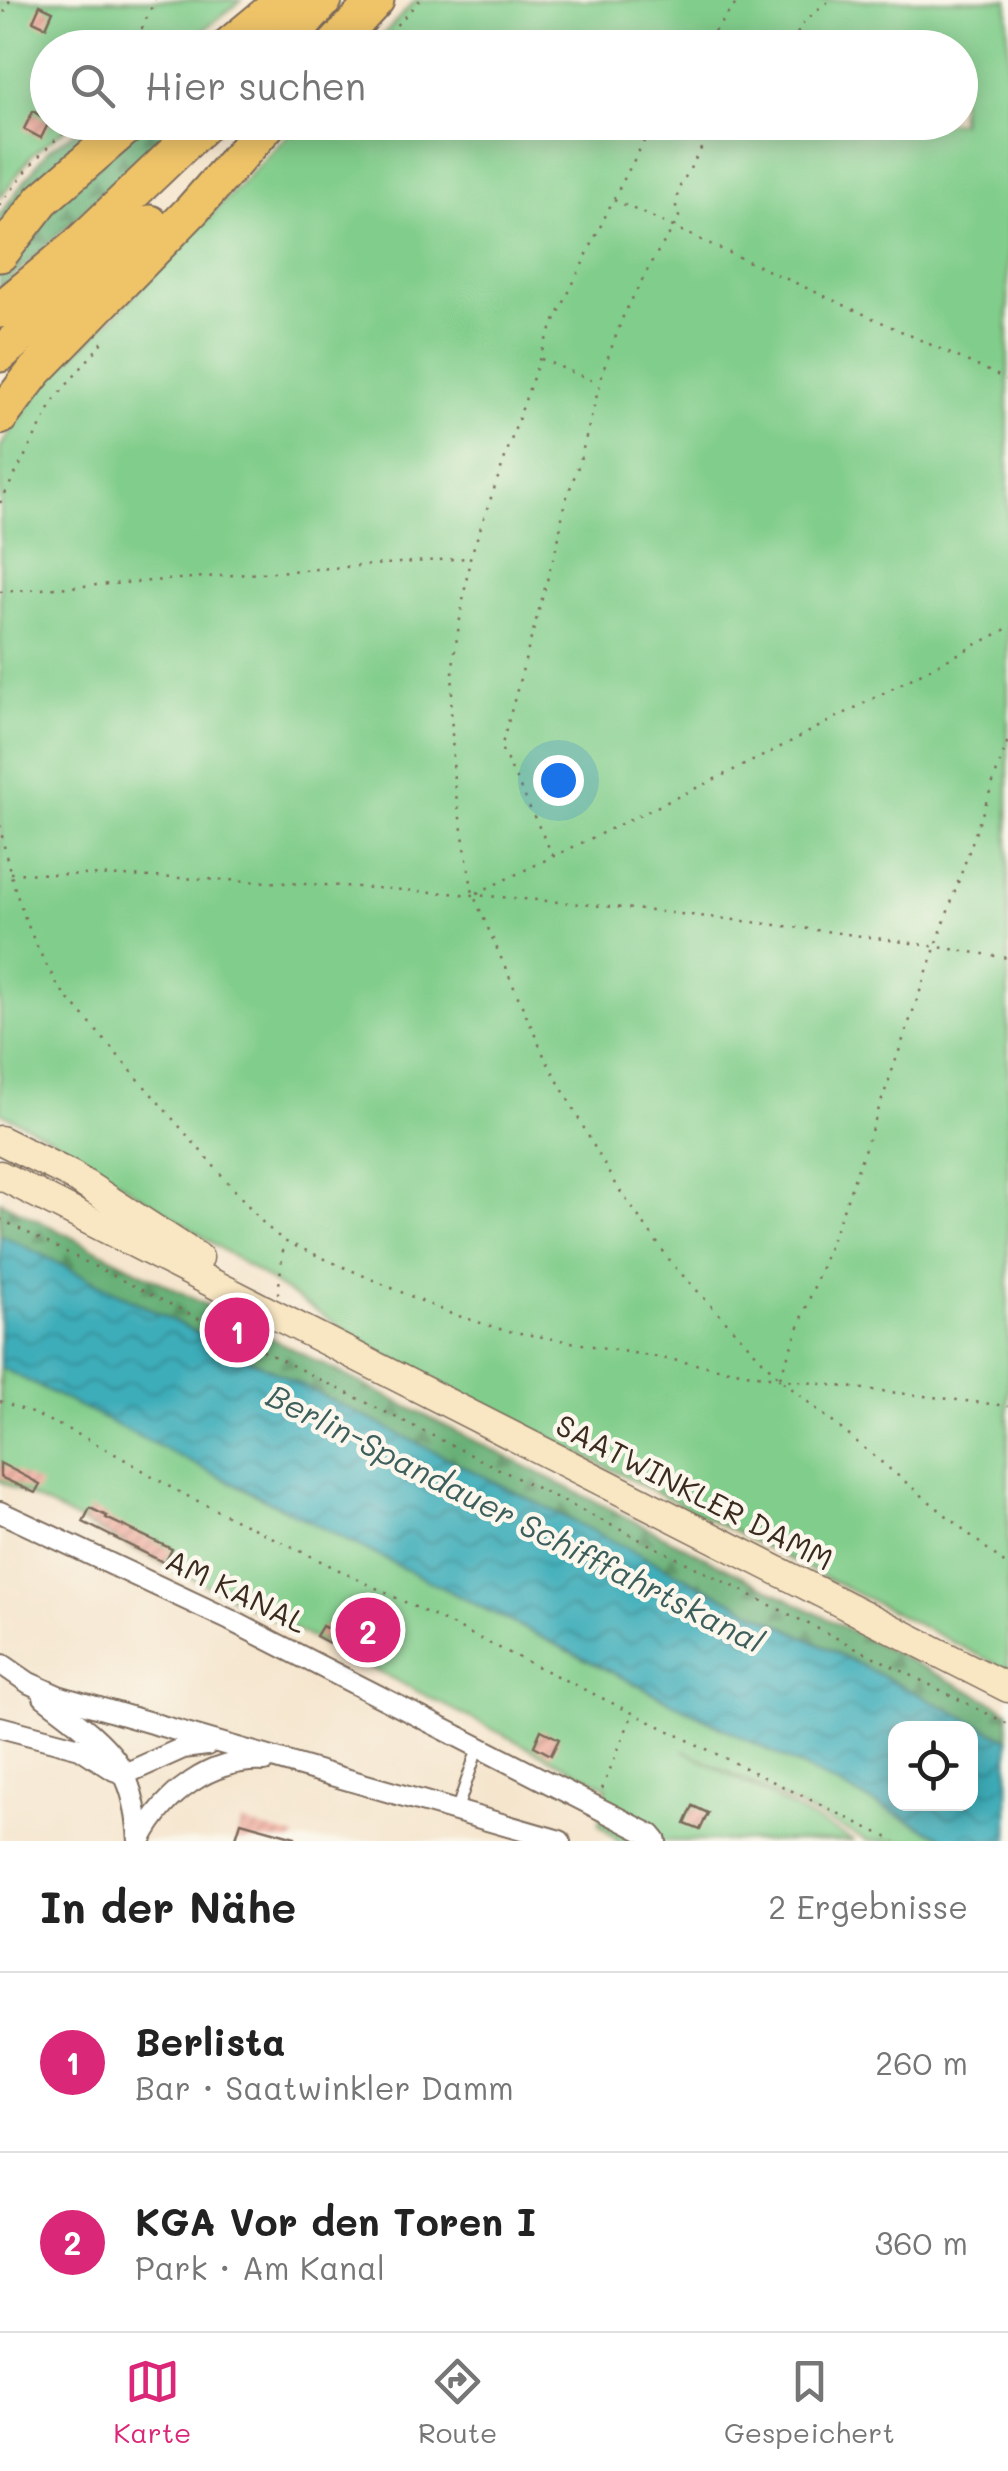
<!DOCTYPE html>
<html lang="de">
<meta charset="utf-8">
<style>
:root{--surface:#fff;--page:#f2f2f2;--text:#222;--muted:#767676;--line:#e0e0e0;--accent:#db2777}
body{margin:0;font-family:Mali,sans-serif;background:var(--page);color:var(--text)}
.controls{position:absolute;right:30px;bottom:30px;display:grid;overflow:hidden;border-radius:20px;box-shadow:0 5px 25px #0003}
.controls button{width:90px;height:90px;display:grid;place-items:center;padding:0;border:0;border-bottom:2px solid var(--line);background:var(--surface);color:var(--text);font:50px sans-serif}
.you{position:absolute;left:558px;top:780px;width:35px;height:35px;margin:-25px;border:8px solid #fff;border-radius:50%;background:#1a73e8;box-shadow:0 0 0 15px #1a73e833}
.badge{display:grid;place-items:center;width:65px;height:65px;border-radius:50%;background:var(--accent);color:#fff;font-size:32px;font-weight:700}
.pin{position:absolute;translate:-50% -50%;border:5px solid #fff;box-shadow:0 2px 10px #0006}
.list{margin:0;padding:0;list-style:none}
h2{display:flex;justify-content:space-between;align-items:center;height:130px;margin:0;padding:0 40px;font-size:42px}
h2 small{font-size:32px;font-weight:400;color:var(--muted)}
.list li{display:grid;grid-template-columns:65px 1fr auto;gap:30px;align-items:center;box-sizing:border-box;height:180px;padding:0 40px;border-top:2px solid var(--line)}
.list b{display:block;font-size:38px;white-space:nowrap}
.list p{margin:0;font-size:32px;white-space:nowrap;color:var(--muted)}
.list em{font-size:32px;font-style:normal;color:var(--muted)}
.icon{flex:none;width:55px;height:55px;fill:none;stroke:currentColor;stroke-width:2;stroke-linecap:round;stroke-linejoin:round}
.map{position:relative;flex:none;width:1008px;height:1841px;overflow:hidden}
.search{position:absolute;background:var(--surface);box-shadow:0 5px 25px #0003;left:30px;right:30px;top:30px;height:110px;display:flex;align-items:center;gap:25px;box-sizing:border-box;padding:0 35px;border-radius:55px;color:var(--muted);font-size:38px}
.sheet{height:490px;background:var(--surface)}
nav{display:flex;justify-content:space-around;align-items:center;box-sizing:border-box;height:140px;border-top:2px solid var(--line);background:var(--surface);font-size:28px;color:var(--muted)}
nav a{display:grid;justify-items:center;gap:5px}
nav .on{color:var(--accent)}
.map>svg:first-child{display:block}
.green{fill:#81cd8b;stroke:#5e7c54;stroke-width:2.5}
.forest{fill:url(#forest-firs);stroke:#526d4a;stroke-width:2.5}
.water{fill:url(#water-waves);stroke:#3c6c6c;stroke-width:2.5;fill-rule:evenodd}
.building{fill:url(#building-hatch)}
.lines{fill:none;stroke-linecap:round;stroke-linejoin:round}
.service-casing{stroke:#7c6b5b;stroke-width:14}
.minor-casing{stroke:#7c6b5b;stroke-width:24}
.secondary-casing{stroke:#7c6b5b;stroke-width:31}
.motorway-casing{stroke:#7c6b5b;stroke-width:39}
.path{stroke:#7c6b5b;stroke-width:2.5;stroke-dasharray:2.5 8;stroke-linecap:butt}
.service{stroke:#fff;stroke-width:10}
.minor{stroke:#fff;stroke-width:20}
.secondary{stroke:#f9e7c3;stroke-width:28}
.motorway{stroke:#efc469;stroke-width:35}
.labels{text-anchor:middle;stroke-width:9;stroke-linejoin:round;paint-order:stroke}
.street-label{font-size:30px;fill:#3b2a1e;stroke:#fbf7ec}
.water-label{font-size:32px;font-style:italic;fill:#3c5e5c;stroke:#fbf7ec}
</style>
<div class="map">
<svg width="1008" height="1841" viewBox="0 0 1008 1841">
<defs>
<pattern id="forest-firs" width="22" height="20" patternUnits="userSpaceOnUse" patternTransform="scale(2.5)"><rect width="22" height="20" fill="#68b077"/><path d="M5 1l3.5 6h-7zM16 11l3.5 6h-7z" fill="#578f61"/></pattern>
<pattern id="water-waves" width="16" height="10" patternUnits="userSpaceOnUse" patternTransform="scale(2.5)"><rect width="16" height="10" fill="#3dadb9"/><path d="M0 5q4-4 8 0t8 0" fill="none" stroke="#348d96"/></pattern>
<pattern id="building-hatch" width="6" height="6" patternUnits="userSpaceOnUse" patternTransform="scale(2.5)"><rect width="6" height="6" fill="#eea698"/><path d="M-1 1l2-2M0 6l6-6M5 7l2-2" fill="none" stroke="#c2877b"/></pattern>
</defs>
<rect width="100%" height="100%" fill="#fbf7ec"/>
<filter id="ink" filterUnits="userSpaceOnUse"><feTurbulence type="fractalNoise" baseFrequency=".01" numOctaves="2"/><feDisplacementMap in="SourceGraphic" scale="20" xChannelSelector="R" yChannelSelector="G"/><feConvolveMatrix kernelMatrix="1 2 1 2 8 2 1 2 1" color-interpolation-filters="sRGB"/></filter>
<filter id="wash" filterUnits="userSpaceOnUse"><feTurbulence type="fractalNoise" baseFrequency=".0048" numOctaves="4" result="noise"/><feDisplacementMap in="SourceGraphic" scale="40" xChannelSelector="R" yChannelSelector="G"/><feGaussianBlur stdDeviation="2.25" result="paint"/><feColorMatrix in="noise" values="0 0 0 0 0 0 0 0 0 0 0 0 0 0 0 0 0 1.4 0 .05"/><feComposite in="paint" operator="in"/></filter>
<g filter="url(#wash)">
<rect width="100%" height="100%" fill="#f5e5cd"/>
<g class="green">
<path d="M0 0H242L182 47 48 48V122L73 123 33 154 0 198Z"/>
<path d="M416 0H1008V1670L379 1352 55 1140 0 1112V448L42 385 120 310 299 123 960 122V48L371 47Z"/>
<path d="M0 1367 950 1841H868L683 1750 854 1841H618L599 1824 607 1787 0 1481Z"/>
</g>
<g class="forest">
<path d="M88 123H178L0 289V214L48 150Z"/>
<path d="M0 1201 1008 1710V1739L0 1234Z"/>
</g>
<path class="water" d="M0 1234 1008 1739V1841H950L0 1367ZM896 1728H970V1804H896Z"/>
<g id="blocks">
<g class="building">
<path d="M40 5 53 11 46 27 33 21Z"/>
<path d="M33 111 49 122 41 138 24 129Z"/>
<path d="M0 1463 40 1484 35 1493 0 1477Z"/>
<path d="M90 1508 107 1516 106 1518 172 1549 165 1563 83 1522Z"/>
<path d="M322 1626 337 1633 331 1644 316 1636Z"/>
<path d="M541 1730 559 1739 551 1755 534 1746Z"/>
<path d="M693 1806 708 1813 700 1830 685 1824Z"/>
<path d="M241 1822 295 1837V1841H235Z"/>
</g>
</g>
</g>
<g filter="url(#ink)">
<use href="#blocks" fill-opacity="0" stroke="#7c6b5b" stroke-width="2.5"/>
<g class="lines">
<defs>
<path id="service" d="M456 1812 478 1748"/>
<g id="minor">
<path d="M0 1512 230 1620 651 1835 656 1841"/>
<path d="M3 1665 29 1683 58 1696 560 1841"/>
<path d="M44 1697C105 1744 134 1759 139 1841"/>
<path d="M0 1727 80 1748 114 1770 125 1774 183 1748 207 1745"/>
<path d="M141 1839C165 1793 211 1758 265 1761"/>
</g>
<g id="secondary">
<path d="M0 1140 71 1175 199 1258"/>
<path d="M0 1175 1008 1688"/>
</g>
<g id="motorway">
<path d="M226 48 284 0"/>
<path d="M282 48 324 0"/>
<path d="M332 48 376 0"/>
<path d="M0 254 42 200 132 122"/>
<path d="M0 310 76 247 207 122"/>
<path d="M0 354 150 223"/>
<path d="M0 417 35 371 192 210 270 122"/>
</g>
</defs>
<use href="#service" class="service-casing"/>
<use href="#minor" class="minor-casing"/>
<use href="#secondary" class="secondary-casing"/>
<use href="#motorway" class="motorway-casing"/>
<g class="path">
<path d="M0 22 10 0"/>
<path d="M133 48 155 0"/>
<path d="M189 48 200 39"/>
<path d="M375 48 420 0"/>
<path d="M701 48 739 0"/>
<path d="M782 48 797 34 805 21 830 0"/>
<path d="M654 122 613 200 546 340 470 558 454 656 451 709 454 783 473 894 545 1058 615 1184 674 1266 780 1379 1008 1566"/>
<path d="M292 136 304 122"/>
<path d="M614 200 1008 380"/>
<path d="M0 206C24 173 44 145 79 122"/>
<path d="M541 359 598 383"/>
<path d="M0 503 55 399 107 337"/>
<path d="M0 592 468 558"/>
<path d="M0 825C10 883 29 940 61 990L265 1225 284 1241 449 1313 503 1330 780 1379 1008 1406"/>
<path d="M553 856 501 748 559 537 564 505 579 464 604 368 624 314 655 256 674 227 679 217 676 206 678 190 716 122"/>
<path d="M10 873C344 880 678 904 1008 958"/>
<path d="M477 893 765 755 1008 628"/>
<path d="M0 1219 1008 1724"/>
<path d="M278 1294 284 1242"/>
<path d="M780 1377 850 1191 1008 740"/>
<path d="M0 1401C60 1422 120 1455 173 1489L895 1841"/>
<path d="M602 1789 633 1713"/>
</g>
<use href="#service" class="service"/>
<use href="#minor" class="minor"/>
<use href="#secondary" class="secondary"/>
<use href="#motorway" class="motorway"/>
</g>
</g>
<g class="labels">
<g class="street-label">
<text transform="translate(694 1493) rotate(27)" y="10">SAATWINKLER DAMM</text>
<text transform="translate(236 1592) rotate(26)" y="10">AM KANAL</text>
</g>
<g class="water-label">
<text transform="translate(515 1519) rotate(27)" y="11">Berlin-Spandauer Schifffahrtskanal</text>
</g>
</g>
</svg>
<div class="controls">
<button><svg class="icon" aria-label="locate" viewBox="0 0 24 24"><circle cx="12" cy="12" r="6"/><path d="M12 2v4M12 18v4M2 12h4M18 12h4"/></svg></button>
</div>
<div class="you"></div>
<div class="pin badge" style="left:237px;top:1330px">1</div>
<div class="pin badge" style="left:368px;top:1630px">2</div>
<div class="search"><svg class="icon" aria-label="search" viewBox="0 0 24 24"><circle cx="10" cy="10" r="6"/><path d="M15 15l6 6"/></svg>Hier suchen</div>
</div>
<section class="sheet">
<h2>In der Nähe<small>2 Ergebnisse</small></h2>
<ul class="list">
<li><span class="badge">1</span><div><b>Berlista</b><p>Bar · Saatwinkler Damm</p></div><em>260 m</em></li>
<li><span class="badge">2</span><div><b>KGA Vor den Toren I</b><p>Park · Am Kanal</p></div><em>360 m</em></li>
</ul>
</section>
<nav>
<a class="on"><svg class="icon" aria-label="map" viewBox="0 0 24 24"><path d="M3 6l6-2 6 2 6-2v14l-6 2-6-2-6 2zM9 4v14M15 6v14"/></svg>Karte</a>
<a><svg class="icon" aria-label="directions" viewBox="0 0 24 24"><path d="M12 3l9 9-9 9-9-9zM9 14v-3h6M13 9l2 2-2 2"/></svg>Route</a>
<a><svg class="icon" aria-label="saved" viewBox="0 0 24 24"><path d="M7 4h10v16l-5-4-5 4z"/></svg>Gespeichert</a>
</nav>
